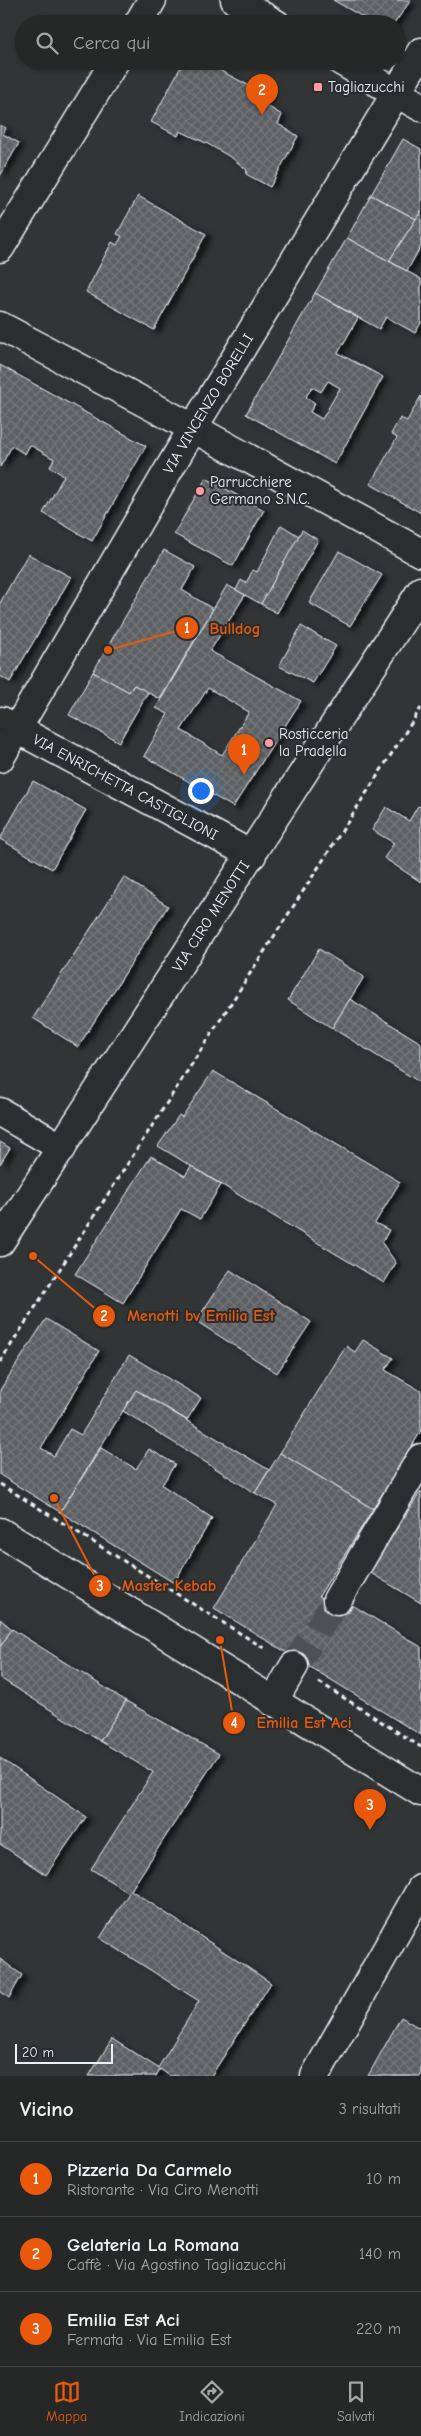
<!DOCTYPE html>
<html lang="it">
<meta charset="utf-8">
<style>
:root{--surface:#262828;--page:#2e3030;--text:#f1f3f6;--muted:#a4a6a8;--line:#424445;--accent:#ea580c}
body{margin:0;font-family:"Comic Neue",sans-serif;background:var(--page);color:var(--text)}
.scale{position:absolute;left:15px;bottom:12px;width:98px;box-sizing:border-box;padding-left:5px;border:2px solid #e8f1f8;border-top:0;font-size:14px;line-height:18px;white-space:nowrap;color:#e8f1f8;-webkit-text-stroke:4px #2a2d2e;paint-order:stroke}
.you{position:absolute;left:200px;top:790px;width:18px;height:18px;margin:-12px;border:4px solid #fff;border-radius:50%;background:#1a73e8;box-shadow:0 0 0 8px #1a73e833}
.badge{display:grid;place-items:center;width:32px;height:32px;border-radius:50%;background:var(--accent);color:#fff;font-size:16px;font-weight:700}
.pin{position:absolute;translate:-50% -41px;filter:drop-shadow(0 1px 2px #0008)}
.pin::after{content:'';position:absolute;top:26px;width:18px;height:15px;background:inherit;clip-path:polygon(0 0,100% 0,50% 100%)}
.list{margin:0;padding:0;list-style:none}
h2{display:flex;justify-content:space-between;align-items:center;height:65px;margin:0;padding:0 20px;font-size:21px}
h2 small{font-size:16px;font-weight:400;color:var(--muted)}
.list li{display:grid;grid-template-columns:32px 1fr auto;gap:15px;align-items:center;box-sizing:border-box;height:75px;padding:0 20px;border-top:1px solid var(--line)}
.list b{display:block;font-size:19px;white-space:nowrap}
.list p{margin:0;font-size:16px;white-space:nowrap;color:var(--muted)}
.list em{font-size:16px;font-style:normal;color:var(--muted)}
.icon{flex:none;width:28px;height:28px;fill:none;stroke:currentColor;stroke-width:2;stroke-linecap:round;stroke-linejoin:round}
.map{position:relative;flex:none;width:421px;height:2076px;overflow:hidden}
.search{position:absolute;background:var(--surface);box-shadow:0 1px 4px #0004;left:15px;right:15px;top:15px;height:55px;display:flex;align-items:center;gap:12px;box-sizing:border-box;padding:0 18px;border-radius:28px;color:var(--muted);font-size:19px}
.sheet{height:290px;background:var(--surface)}
nav{display:flex;justify-content:space-around;align-items:center;box-sizing:border-box;height:70px;border-top:1px solid var(--line);background:var(--surface);font-size:14px;color:var(--muted)}
nav a{display:grid;justify-items:center;gap:2px}
nav .on{color:var(--accent)}
.map>svg:first-child{display:block}
.building{fill:url(#building-cross-hatch);stroke:#e8f1f8;fill-rule:evenodd;filter:url(#shadow)}
.lines{fill:none;stroke-linecap:round;stroke-linejoin:round}
.minor-tunnel{stroke:#4d5153;stroke-width:28;stroke-dasharray:28 14;stroke-linecap:butt}
.minor-casing{stroke:#e8f1f8;stroke-width:31}
.path{stroke:#e8f1f8;stroke-width:3;stroke-dasharray:5 4;stroke-linecap:butt}
.minor{stroke:#2a2d2e;stroke-width:28}
.poi-dot{fill:#ff9aa2;stroke:#2a2d2e;stroke-width:2}
.labels{text-anchor:middle;stroke-width:4;stroke-linejoin:round;paint-order:stroke}
.poi-label{font-size:15px;fill:#e8f1f8;stroke:#2a2d2e;text-anchor:start}
.street-label{font-size:15px;fill:#e8f1f8;stroke:#2a2d2e}
.leader{fill:none;stroke:#e8590c;stroke-width:2}
.callout-dot{fill:#e8590c;stroke:#2a2d2e;stroke-width:2}
.mark-label{font-size:15px;text-anchor:middle;font-weight:bold;fill:#fff}
.callout-label{font-size:16px;text-anchor:middle;font-weight:bold;fill:#e8590c;stroke:#2a2d2e;stroke-width:4;stroke-linejoin:round;paint-order:stroke}
</style>
<div class="map">
<svg width="421" height="2076" viewBox="0 0 421 2076">
<defs>
<pattern id="building-cross-hatch" width="8" height="8" patternUnits="userSpaceOnUse" patternTransform="scale(1.25)"><rect width="8" height="8" fill="#5c6063"/><path d="M0 0l8 8M0 8l8-8" fill="none" stroke="#73777a"/></pattern>
<filter id="shadow"><feDropShadow dx="5.5" dy="3" stdDeviation="2.5" flood-color="#0009"/></filter>
</defs>
<rect width="100%" height="100%" fill="#323536"/>
<filter id="ink" filterUnits="userSpaceOnUse"><feTurbulence type="fractalNoise" baseFrequency=".02" numOctaves="2"/><feDisplacementMap in="SourceGraphic" scale="10" xChannelSelector="R" yChannelSelector="G"/><feConvolveMatrix kernelMatrix="1 2 1 2 8 2 1 2 1" color-interpolation-filters="sRGB"/></filter>
<g filter="url(#ink)">
<g class="building">
<path d="M333 0H411L394 24H375Z"/>
<path d="M184 61H202L269 96 264 104 282 115 278 124 298 136 270 187 246 174 247 170 232 158 208 144 180 131 178 136 151 122Z"/>
<path d="M0 125 6 128 3 134 19 143 0 176Z"/>
<path d="M403 139 421 149V211L416 219 371 195Z"/>
<path d="M371 195 416 219 389 261 347 238Z"/>
<path d="M138 196 206 234 154 330 86 292 112 242 117 245 122 236 117 234Z"/>
<path d="M421 211V246L407 271 389 261Z"/>
<path d="M347 238 421 279V323L415 333 386 317 379 329 315 293Z"/>
<path d="M315 293 358 318 338 353 383 377 335 464 246 414ZM328 381 340 388 322 419 310 412 315 403 306 397 312 387 321 392Z"/>
<path d="M0 365 146 446 92 541 43 513 64 476 50 467 54 459 30 445 25 454 12 446 0 467Z"/>
<path d="M421 396V513L370 484 397 438 391 434 400 418 407 421Z"/>
<path d="M206 478 264 510 233 566 174 534Z"/>
<path d="M281 525 299 536 261 604 236 590 241 580 246 583 253 570 257 572Z"/>
<path d="M302 530 318 540 277 613 261 604Z"/>
<path d="M164 550 195 567 182 590 213 609 160 699 134 685 129 692 93 672Z"/>
<path d="M339 551 382 575 350 626 309 603Z"/>
<path d="M28 554 71 577 10 682 0 676V603Z"/>
<path d="M227 585 245 595 210 651 301 701 233 807 144 756 168 714 156 708ZM208 688 249 712 222 755 181 730Z"/>
<path d="M301 626 336 646 313 683 279 666Z"/>
<path d="M93 672 129 692 134 685 148 692 119 742 69 715Z"/>
<path d="M33 781 86 810 52 869 0 839Z"/>
<path d="M418 806 421 807V882L384 858 394 843 372 830 386 807 409 821Z"/>
<path d="M124 877 168 906 78 1047 33 1018Z"/>
<path d="M319 949 364 977 332 1028 288 1000Z"/>
<path d="M350 999 421 1043V1083L332 1028Z"/>
<path d="M213 1071 400 1182 375 1223 389 1230 382 1243 396 1263 384 1283 158 1146 179 1115 182 1117Z"/>
<path d="M0 1142 10 1148 0 1164Z"/>
<path d="M151 1156 185 1176 191 1166 221 1185 200 1219 181 1209 123 1303 75 1274Z"/>
<path d="M230 1270 311 1322 277 1373 196 1321Z"/>
<path d="M46 1319 99 1351 41 1448 54 1456 70 1429 81 1435 129 1355 201 1398 187 1420 136 1390 60 1512 0 1475V1390Z"/>
<path d="M363 1340 393 1358 385 1370 421 1391V1431L373 1509 280 1453 346 1346 355 1352Z"/>
<path d="M136 1390 269 1470 255 1493 123 1411Z"/>
<path d="M101 1448 136 1469 149 1449 175 1464 162 1485 212 1518 174 1583 60 1512Z"/>
<path d="M280 1453 373 1509 319 1596 348 1613 352 1606H354L421 1647V1735L214 1608 277 1505 255 1493Z"/>
<path d="M421 1491V1603L369 1572Z"/>
<path d="M0 1619 12 1629 0 1647Z"/>
<path d="M12 1629 126 1701 100 1741 0 1678V1647Z"/>
<path d="M126 1701 219 1754 131 1890 271 1983 211 2076H170L160 2069 156 2076H89L112 2039 158 2068 199 2001 100 1938 129 1893 91 1869 153 1772 100 1741Z"/>
<path d="M0 1758 86 1817 46 1875 0 1844Z"/>
<path d="M0 1959 22 1975 9 1998 0 1991Z"/>
<path d="M401 2017 421 2029V2076H368Z"/>
</g>
<g class="lines">
<path class="minor-tunnel" d="M294 1666 337 1600"/>
<defs>
<g id="minor">
<path d="M235 0 276 24"/>
<path d="M138 24 152 0"/>
<path d="M341 61 421 107"/>
<path d="M0 248 115 61"/>
<path d="M0 326 193 428 421 553"/>
<path id="s1" d="M2 721 252 855"/>
<path id="s2" d="M0 758 193 428 421 52"/>
<path d="M0 1112 62 1148"/>
<path id="s3" d="M0 1242 421 591"/>
<path d="M0 1532 421 1792"/>
<path d="M337 1600 421 1458"/>
<path d="M273 1702 294 1666"/>
<path d="M315 2076 421 1889"/>
</g>
</defs>
<use href="#minor" class="minor-casing"/>
<g class="path">
<path d="M0 1362 421 708"/>
<path d="M0 1484 267 1650"/>
<path d="M319 1682 421 1747"/>
</g>
<use href="#minor" class="minor"/>
</g>
</g>
<g class="poi-dot">
<rect x="313" y="82" width="10" height="10" rx="2.5"/>
<circle cx="200" cy="491" r="5"/>
<circle cx="269" cy="743" r="5"/>
</g>
<g class="labels">
<g class="poi-label">
<text x="328" y="92">Tagliazucchi</text>
<text x="210" y="487">Parrucchiere<tspan x="210" dy="17">Germano S.N.C.</tspan></text>
<text x="279" y="739">Rosticceria<tspan x="279" dy="17">la Pradella</tspan></text>
</g>
<g class="street-label">
<text dy="5" stroke="none"><textPath href="#s2" startOffset="411">VIA VINCENZO BORELLI</textPath></text>
<text dy="5" stroke="none"><textPath href="#s1" startOffset="140">VIA ENRICHETTA CASTIGLIONI</textPath></text>
<text dy="5" stroke="none"><textPath href="#s3" startOffset="388">VIA CIRO MENOTTI</textPath></text>
</g>
</g>
<path class="leader" d="M108 650L187 628M33 1256L104 1316M54 1498L100 1586M220 1640L234 1723"/>
<g class="callout-dot">
<circle cx="108" cy="650" r="5"/>
<circle cx="33" cy="1256" r="5"/>
<circle cx="54" cy="1498" r="5"/>
<circle cx="220" cy="1640" r="5"/>
<circle cx="187" cy="628" r="12"/>
<circle cx="104" cy="1316" r="12"/>
<circle cx="100" cy="1586" r="12"/>
<circle cx="234" cy="1723" r="12"/>
</g>
<g class="mark-label">
<text x="187" y="633">1</text>
<text x="104" y="1321">2</text>
<text x="100" y="1591">3</text>
<text x="234" y="1728">4</text>
</g>
<g class="callout-label">
<text x="235" y="634">Bulldog</text>
<text x="201" y="1321">Menotti bv Emilia Est</text>
<text x="169" y="1591">Master Kebab</text>
<text x="304" y="1728">Emilia Est Aci</text>
</g>
</svg>
<div class="scale">20 m</div>
<div class="you"></div>
<div class="pin badge" style="left:244px;top:775px">1</div>
<div class="pin badge" style="left:262px;top:115px">2</div>
<div class="pin badge" style="left:370px;top:1830px">3</div>
<div class="search"><svg class="icon" aria-label="search" viewBox="0 0 24 24"><circle cx="10" cy="10" r="6"/><path d="M15 15l6 6"/></svg>Cerca qui</div>
</div>
<section class="sheet">
<h2>Vicino<small>3 risultati</small></h2>
<ul class="list">
<li><span class="badge">1</span><div><b>Pizzeria Da Carmelo</b><p>Ristorante · Via Ciro Menotti</p></div><em>10 m</em></li>
<li><span class="badge">2</span><div><b>Gelateria La Romana</b><p>Caffè · Via Agostino Tagliazucchi</p></div><em>140 m</em></li>
<li><span class="badge">3</span><div><b>Emilia Est Aci</b><p>Fermata · Via Emilia Est</p></div><em>220 m</em></li>
</ul>
</section>
<nav>
<a class="on"><svg class="icon" aria-label="map" viewBox="0 0 24 24"><path d="M3 6l6-2 6 2 6-2v14l-6 2-6-2-6 2zM9 4v14M15 6v14"/></svg>Mappa</a>
<a><svg class="icon" aria-label="directions" viewBox="0 0 24 24"><path d="M12 3l9 9-9 9-9-9zM9 14v-3h6M13 9l2 2-2 2"/></svg>Indicazioni</a>
<a><svg class="icon" aria-label="saved" viewBox="0 0 24 24"><path d="M7 4h10v16l-5-4-5 4z"/></svg>Salvati</a>
</nav>
